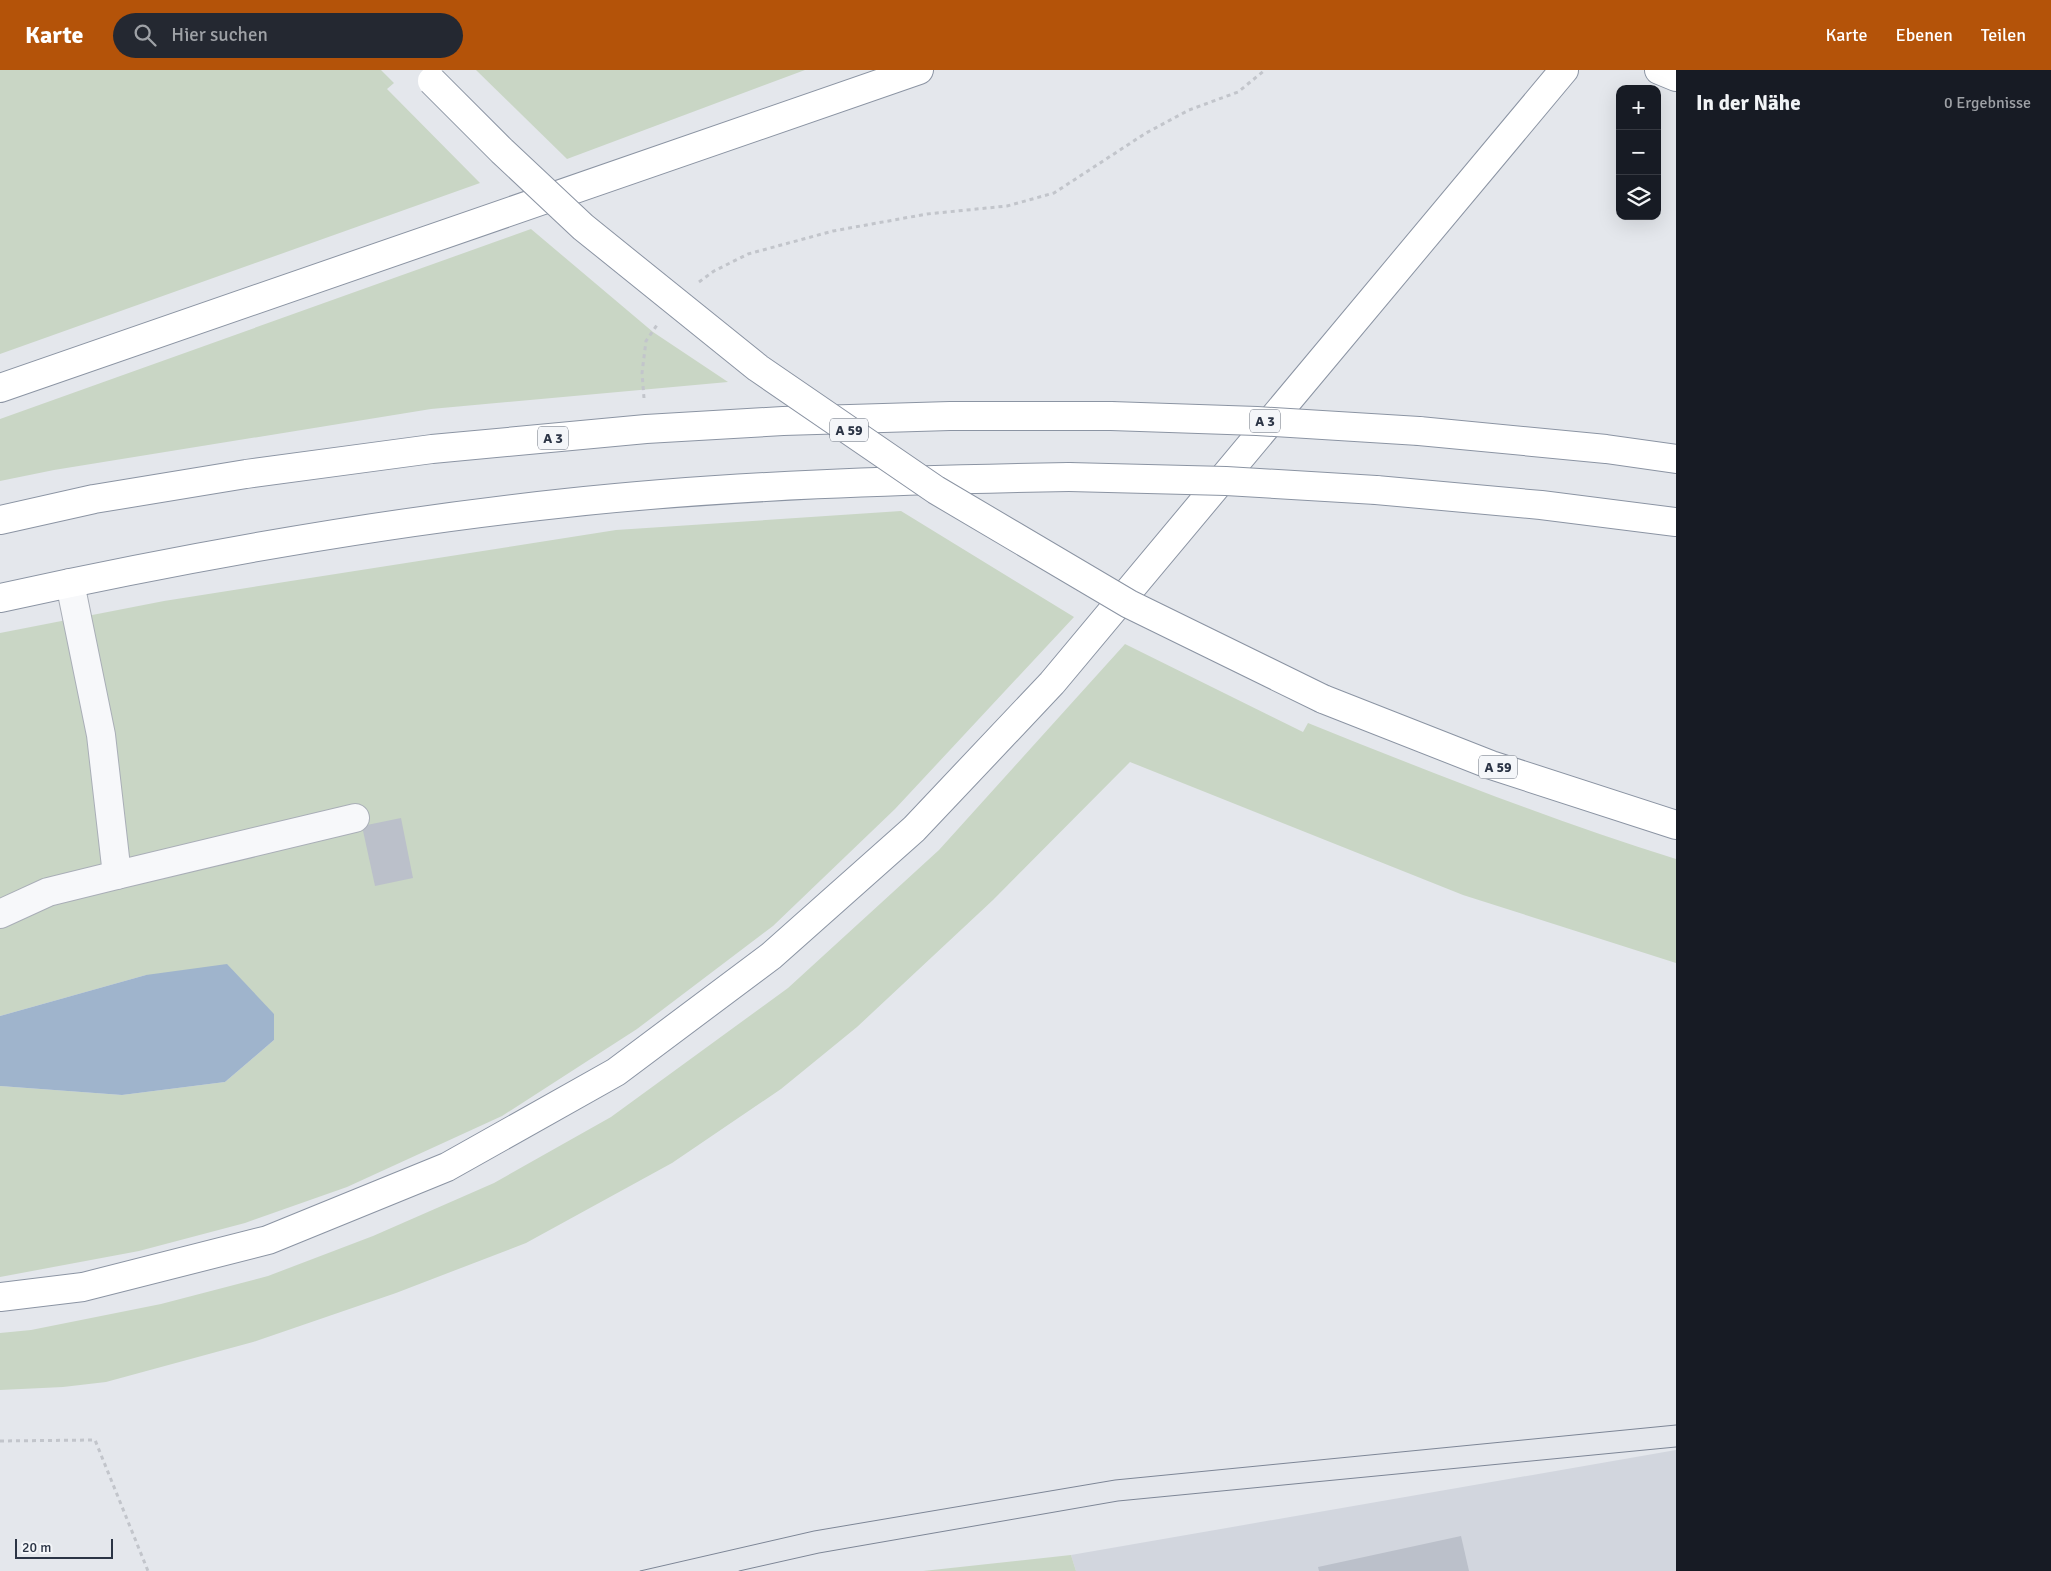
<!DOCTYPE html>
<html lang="de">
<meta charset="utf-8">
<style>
:root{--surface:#171b24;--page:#242831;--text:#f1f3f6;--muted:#9ea1a6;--line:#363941;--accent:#b45309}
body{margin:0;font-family:Signika,sans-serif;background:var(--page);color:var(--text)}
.controls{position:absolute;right:15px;top:15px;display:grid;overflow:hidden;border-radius:10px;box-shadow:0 5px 20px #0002}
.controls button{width:45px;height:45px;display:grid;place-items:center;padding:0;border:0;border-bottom:1px solid var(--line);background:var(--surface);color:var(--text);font:25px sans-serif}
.scale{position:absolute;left:15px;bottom:12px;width:98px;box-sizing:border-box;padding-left:5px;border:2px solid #2b3445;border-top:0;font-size:14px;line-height:18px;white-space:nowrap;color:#2b3445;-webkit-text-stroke:4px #f4f6f9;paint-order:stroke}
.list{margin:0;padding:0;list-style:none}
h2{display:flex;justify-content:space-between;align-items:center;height:65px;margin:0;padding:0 20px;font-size:21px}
h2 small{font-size:16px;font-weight:400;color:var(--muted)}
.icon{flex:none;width:28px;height:28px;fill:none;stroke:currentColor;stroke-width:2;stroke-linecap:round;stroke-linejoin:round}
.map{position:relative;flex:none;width:1676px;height:1501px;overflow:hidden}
header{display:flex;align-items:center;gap:30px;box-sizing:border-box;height:70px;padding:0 25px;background:var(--accent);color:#fff}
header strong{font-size:24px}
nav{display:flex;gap:28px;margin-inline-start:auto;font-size:18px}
.search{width:350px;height:45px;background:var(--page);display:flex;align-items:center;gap:12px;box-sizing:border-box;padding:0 18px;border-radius:28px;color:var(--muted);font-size:19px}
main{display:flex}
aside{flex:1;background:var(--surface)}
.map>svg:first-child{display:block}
.built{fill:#d2d6de}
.green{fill:#c9d6c5}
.water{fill:#9fb4cc}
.building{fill:#bbc0ca}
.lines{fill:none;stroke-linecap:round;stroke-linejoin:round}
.minor-casing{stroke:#a9aeb7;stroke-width:30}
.highway-casing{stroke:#8b94a3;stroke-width:30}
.path{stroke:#c2c5cb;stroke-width:3;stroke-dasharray:4 4;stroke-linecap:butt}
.minor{stroke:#f7f8fa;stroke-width:28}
.highway{stroke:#fff;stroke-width:28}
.tram{stroke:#7d8696;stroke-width:1}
.highway-bridge-casing{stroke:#8b94a3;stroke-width:30;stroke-linecap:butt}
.highway-bridge{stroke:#fff;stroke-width:28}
.labels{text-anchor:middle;stroke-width:4;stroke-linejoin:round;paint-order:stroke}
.shield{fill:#f4f6f9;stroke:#676e7b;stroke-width:1}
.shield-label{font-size:14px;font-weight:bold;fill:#2b3445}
</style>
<header>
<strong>Karte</strong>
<div class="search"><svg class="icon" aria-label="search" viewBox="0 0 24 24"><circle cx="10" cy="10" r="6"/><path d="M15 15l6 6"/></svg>Hier suchen</div>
<nav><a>Karte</a><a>Ebenen</a><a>Teilen</a></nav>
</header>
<main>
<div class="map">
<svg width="1676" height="1501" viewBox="0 0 1676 1501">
<rect width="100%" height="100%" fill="#e4e7ec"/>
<path class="built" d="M1676 1380V1501H1076L1071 1485Z"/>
<g class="green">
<path d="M0 0H381L394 13 387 19 480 113 0 284Z"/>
<path d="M476 0H805L567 89Z"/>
<path d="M531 159 653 262 728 312 431 339 54 400 0 411V349Z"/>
<path d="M901 441 1074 547 895 739 773 856 637 959 502 1046 347 1117 245 1153 139 1181 0 1207V1016L122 1025 225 1012 274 970V944L146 905 0 946V563L164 531 616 460Z"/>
<path d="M1125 574 1303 662 1308 653C1430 702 1551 750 1676 789V893L1463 825 1130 692 993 830 857 957 781 1019 672 1093 526 1173 396 1223 253 1272 106 1312 63 1317 0 1320V1263L31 1260 161 1234 268 1206 373 1166 494 1113 611 1047 788 918 939 780Z"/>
<path d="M1071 1485 1076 1501H923Z"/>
</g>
<path class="water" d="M227 894 274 944V970L225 1012 122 1025 0 1016V946L146 905Z"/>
<g class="building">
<path d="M401 748 413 808 375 816 362 756Z"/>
<path d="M1461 1466 1469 1501H1319L1318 1497Z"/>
</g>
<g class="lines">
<defs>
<g id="minor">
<path d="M117 805 355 748"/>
<path d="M0 844 48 822 117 805 101 665 70 513"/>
</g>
<g id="highway">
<path d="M1659 0 1676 7"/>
<path d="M0 318 919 0"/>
<path d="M1419 361 1606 379 1676 389"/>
<path d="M1376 420 1541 435 1676 452"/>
<path d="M0 450 94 429 246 404 432 379 646 359 783 351 950 346H1111"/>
<path d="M0 528C187 487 376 453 566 433 733 415 901 410 1069 407"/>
<path d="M1323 629 1491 695 1676 755"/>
<path d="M0 1227 83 1217 268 1170 447 1097 616 1002 771 886 914 759 1052 613 1564 0"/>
</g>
</defs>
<use href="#minor" class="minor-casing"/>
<use href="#highway" class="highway-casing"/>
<g class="path">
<path d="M699 212 714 201 748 184 833 161 927 144 1007 136 1054 123 1146 63 1189 40 1238 22 1265 0"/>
<path d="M644 328 642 303 646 271 657 255"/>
<path d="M0 1371 95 1370 148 1501"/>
</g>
<use href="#minor" class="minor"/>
<use href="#highway" class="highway"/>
<g class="tram">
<path d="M640 1501 814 1461 1115 1410 1676 1355"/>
<path d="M739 1501 819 1483 1118 1431 1676 1377"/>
</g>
<defs>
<g id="highway-bridge">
<path d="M432 11 502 81 583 157 758 298 936 420 1129 534 1323 629"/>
<path d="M1111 346 1257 351 1419 361"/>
<path d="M1069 407 1226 411 1376 420"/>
</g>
</defs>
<use href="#highway-bridge" class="highway-bridge-casing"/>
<use href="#highway-bridge" class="highway-bridge"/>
</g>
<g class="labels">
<g class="shield">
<rect x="1250" y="339.5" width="30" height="23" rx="4"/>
<rect x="830" y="348.5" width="38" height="23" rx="4"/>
<rect x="538" y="356.5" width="30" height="23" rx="4"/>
<rect x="1479" y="685.5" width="38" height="23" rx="4"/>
</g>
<g class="shield-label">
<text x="1265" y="356">A 3</text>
<text x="849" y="365">A 59</text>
<text x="553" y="373">A 3</text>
<text x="1498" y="702">A 59</text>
</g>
</g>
</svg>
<div class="controls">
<button>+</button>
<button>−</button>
<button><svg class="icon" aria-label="layers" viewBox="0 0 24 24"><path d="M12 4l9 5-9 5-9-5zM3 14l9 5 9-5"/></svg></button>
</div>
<div class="scale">20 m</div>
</div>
<aside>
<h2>In der Nähe<small>0 Ergebnisse</small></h2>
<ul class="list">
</ul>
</aside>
</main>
